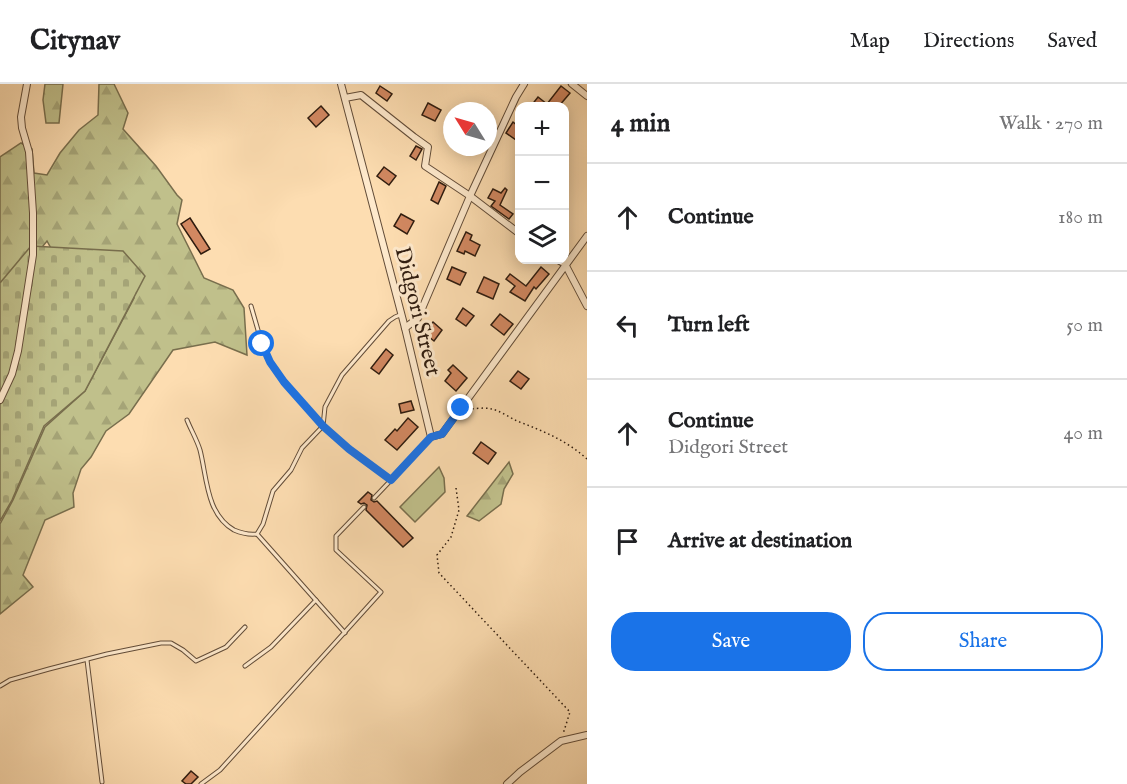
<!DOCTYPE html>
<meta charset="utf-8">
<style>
:root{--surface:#fff;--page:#f2f2f2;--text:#202124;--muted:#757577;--line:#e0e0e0;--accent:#1a73e8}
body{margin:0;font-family:"IM FELL English",serif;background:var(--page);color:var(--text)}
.controls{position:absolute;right:18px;top:18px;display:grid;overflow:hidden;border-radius:12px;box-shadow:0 3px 15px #0003}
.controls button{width:54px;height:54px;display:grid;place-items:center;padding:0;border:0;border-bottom:2px solid var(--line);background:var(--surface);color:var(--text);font:30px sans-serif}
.compass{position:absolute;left:443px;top:18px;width:54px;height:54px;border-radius:50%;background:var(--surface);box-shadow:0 3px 15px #0003;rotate:307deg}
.stop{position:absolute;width:18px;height:18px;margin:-14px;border:4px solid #1a73e8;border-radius:50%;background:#fff}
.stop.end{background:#1a73e8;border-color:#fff;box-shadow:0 2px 6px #0008}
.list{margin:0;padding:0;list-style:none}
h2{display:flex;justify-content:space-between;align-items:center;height:78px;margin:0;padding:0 24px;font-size:26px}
h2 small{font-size:20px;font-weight:400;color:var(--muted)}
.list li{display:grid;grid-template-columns:39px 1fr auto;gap:18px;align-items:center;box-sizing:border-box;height:108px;padding:0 24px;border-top:2px solid var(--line)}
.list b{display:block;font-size:22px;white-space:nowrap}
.list p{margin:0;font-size:20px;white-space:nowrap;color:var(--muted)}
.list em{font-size:20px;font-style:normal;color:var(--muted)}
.actions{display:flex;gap:12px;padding:18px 24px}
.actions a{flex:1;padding:14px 0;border:2px solid var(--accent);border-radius:24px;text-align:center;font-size:21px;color:var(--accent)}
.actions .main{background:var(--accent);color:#fff}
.icon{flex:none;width:33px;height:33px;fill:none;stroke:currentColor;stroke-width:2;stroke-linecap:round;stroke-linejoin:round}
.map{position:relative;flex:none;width:587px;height:700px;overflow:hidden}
header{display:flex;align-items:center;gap:36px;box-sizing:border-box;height:84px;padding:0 30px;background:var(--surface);border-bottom:2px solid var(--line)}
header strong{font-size:28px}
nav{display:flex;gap:33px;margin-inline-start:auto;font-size:21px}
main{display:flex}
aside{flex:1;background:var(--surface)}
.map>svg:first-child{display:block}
.green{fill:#c0c08b;stroke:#786e4d;stroke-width:1.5}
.forest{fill:url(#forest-firs);stroke:#786e4d;stroke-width:1.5}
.cemetery{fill:url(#cemetery-stones);stroke:#786e4d;stroke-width:1.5}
.building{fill:#d28861;stroke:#2f1c0f;stroke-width:1.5}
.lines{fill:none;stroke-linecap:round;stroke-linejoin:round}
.lane-casing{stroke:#624c38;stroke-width:5}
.street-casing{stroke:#624c38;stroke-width:8}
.path{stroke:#2f1c0f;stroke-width:1.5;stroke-dasharray:1.5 3;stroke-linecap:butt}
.lane{stroke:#fee9cc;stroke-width:3}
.street{stroke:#fee9cc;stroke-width:6}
.route{stroke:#1a73e8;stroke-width:8}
.labels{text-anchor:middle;stroke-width:6;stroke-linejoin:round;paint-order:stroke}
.street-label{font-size:22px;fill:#2f1c0f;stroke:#fee9cc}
</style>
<header>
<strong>Citynav</strong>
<nav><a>Map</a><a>Directions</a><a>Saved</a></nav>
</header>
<main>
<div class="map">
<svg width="587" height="700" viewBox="0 0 587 700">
<defs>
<pattern id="forest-firs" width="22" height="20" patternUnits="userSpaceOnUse" patternTransform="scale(1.5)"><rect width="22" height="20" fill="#c0c08b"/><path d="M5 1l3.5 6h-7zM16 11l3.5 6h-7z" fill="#a5a477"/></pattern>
<pattern id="cemetery-stones" width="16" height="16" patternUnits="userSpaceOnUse" patternTransform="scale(1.5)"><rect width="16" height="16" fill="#c0c08b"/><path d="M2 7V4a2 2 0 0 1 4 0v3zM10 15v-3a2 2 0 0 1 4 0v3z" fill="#a5a477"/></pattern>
</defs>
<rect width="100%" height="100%" fill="#fdddb1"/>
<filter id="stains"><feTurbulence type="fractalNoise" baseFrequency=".00333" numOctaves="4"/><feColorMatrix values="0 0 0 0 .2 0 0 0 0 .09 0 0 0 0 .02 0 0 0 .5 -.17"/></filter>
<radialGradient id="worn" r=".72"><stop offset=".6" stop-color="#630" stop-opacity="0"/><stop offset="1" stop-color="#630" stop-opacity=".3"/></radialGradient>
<path class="green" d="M439 383 444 394 445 408 415 438 400 423Z"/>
<g class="forest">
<path d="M45 0H63L59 39H46L43 16Z"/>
<path d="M99 0H114L128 29 123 45 156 82 177 111 182 116 177 140 204 194 233 206 244 224 247 271 215 258 173 266 129 330 106 347 91 373 81 385 73 409 74 423 45 436 23 491 33 503 0 530V440L13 416 45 343 85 307 134 214 131 181 63 186 47 157 0 215V73L21 59 32 65 34 89 47 91 60 69 79 46 98 31Z"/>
<path d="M509 378 513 390 504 405 501 420 479 437 467 432Z"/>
</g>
<path class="cemetery" d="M31 162 123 167 145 192 85 307 44 342 12 416 0 437V199Z"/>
<g class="building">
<path d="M380 2 392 10 387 17 376 9Z"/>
<path d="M561 2 570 9 559 22H531L538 13 547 20Z"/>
<path d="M428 19 441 26 435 37 422 31Z"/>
<path d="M321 22 329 31 316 43 308 34Z"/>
<path d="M513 38 519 43V58L506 49Z"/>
<path d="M416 62 422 65 416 76 410 72Z"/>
<path d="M384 83 396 92 389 101 377 92Z"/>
<path d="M439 98 446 102 438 120 431 116Z"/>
<path d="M505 104 507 106 500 121 513 130 509 135 491 122 495 117 488 114 493 105 501 109Z"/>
<path d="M401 130 414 137 407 150 394 142Z"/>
<path d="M190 134 210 165 201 170 181 140Z"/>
<path d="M466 148 472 151 470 156 480 161 475 172 465 167 464 170 457 167Z"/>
<path d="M452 183 466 189 460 201 447 195Z"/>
<path d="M541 183 549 190 536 205 534 203 525 217 510 208 515 202 506 195 510 190 526 202Z"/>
<path d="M484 193 499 200 493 215 477 208Z"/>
<path d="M463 224 474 232 466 242 456 235Z"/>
<path d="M500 230 513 240 504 251 491 241Z"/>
<path d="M433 238 442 246 434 257 424 249Z"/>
<path d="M386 265 393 271 379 290 371 284Z"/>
<path d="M453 281 467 294 456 307 445 297 451 289 448 286Z"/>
<path d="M518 287 529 295 521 305 510 297Z"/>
<path d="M411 317 414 326 401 329 399 320Z"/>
<path d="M408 334 418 343 397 366 385 356 395 345 397 347Z"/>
<path d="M481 358 496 369 488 380 473 369Z"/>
<path d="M368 408 372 411 371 416 374 418 377 417 413 454 403 463 366 426 367 421 364 419 361 420 358 418Z"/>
<path d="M191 687 198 693 191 700H186L182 697Z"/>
</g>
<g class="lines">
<defs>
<g id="lane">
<path d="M251 222 262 260 270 278 284 298 323 342 349 365 391 396"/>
<path d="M187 336C191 346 197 356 200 366 207 393 206 430 234 446 241 449 249 451 257 450L263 440 273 407 291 386 302 364 323 342 325 323 342 291 389 237 395 233 400 231"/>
<path d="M374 414 431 354"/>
<path d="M257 450 345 549"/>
<path d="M87 576 102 698"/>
<path d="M245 582 271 563 316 516"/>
<path d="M0 602 10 596 49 585 107 570 161 559H171L183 566 196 577 226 563 245 543"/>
<path d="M201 700 220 686 381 508 336 466V452L364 423"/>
</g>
<g id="street">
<path d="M341 0 405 244 431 353 442 350 587 152"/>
<path d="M572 0 587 12"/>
<path d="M345 14 361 11 414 53 428 63 425 82 470 112 520 150"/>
<path d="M558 176 565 180 587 222"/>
<path d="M405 244 418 234 470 112 516 13 524 0"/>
<path d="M0 316 12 290 18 267 33 171V129L29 68 22 44 21 33 27 0"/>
<path d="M507 700 520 688 561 657 587 651"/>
</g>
</defs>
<use href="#lane" class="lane-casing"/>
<use href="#street" class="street-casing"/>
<g class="path">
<path d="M468 325C475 325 485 323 492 325 500 327 509 333 517 337 543 347 566 356 587 375"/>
<path d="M456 404 459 426 451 453 437 471 439 489 570 628 563 650"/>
</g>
<use href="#lane" class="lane"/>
<use href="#street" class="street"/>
</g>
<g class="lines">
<path class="route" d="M262 260 270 278 284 298 323 342 349 365 391 396 431 353 442 350 461 324"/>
</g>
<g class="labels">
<g class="street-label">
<text transform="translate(419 227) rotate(76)" y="8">Didgori Street</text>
</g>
</g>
<rect width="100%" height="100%" filter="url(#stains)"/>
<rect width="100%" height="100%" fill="url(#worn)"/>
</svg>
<div class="controls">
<button>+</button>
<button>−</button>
<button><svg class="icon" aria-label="layers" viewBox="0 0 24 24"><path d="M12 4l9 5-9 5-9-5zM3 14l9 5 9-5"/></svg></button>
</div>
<svg class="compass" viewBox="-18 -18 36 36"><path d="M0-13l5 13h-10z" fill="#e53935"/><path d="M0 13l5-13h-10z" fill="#757577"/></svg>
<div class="stop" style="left:262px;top:260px"></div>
<div class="stop end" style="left:461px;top:324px"></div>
</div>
<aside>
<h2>4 min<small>Walk · 270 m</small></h2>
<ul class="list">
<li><svg class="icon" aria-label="ahead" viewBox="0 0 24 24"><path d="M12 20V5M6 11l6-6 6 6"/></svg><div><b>Continue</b></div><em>180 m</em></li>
<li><svg class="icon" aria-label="left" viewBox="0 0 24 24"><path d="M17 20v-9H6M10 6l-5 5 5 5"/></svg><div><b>Turn left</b></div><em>50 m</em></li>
<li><svg class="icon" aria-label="ahead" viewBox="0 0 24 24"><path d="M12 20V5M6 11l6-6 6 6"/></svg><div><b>Continue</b><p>Didgori Street</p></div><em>40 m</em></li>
<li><svg class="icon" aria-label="arrive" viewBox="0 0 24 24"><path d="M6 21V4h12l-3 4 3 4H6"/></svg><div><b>Arrive at destination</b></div></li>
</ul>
<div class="actions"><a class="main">Save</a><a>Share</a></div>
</aside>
</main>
